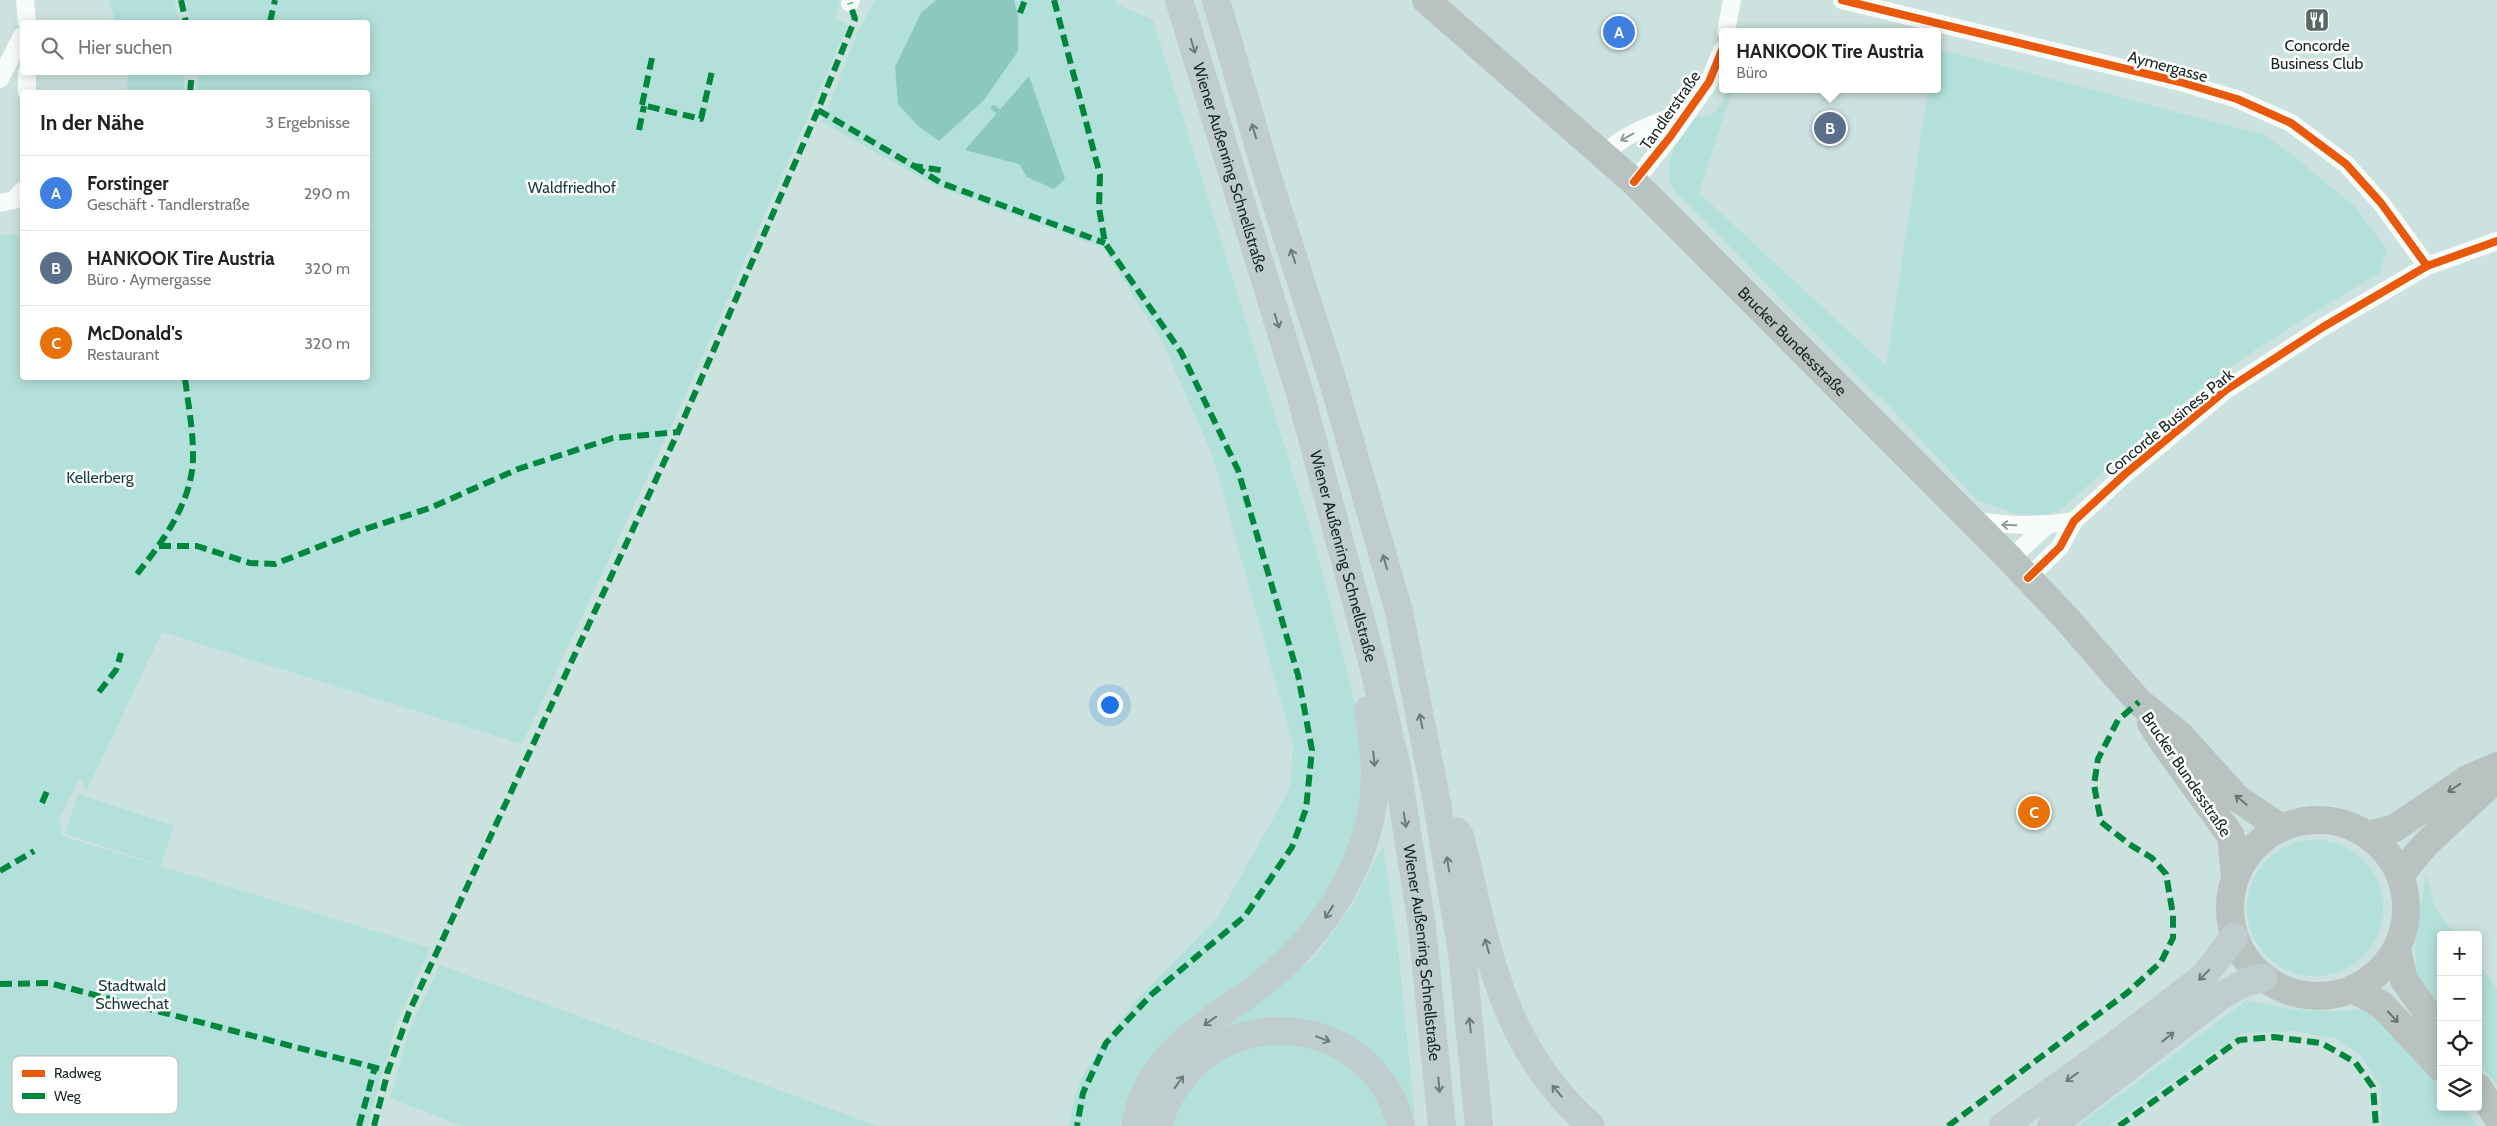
<!DOCTYPE html>
<html lang="de">
<meta charset="utf-8">
<style>
:root{--surface:#fff;--page:#f2f2f2;--text:#222;--muted:#767676;--line:#e0e0e0;--accent:#0f766e}
body{margin:0;font-family:Cabin,sans-serif;background:var(--page);color:var(--text)}
.controls{position:absolute;right:15px;bottom:15px;display:grid;overflow:hidden;border-radius:5px;box-shadow:0 2px 12px #0003}
.controls button{width:45px;height:45px;display:grid;place-items:center;padding:0;border:0;border-bottom:1px solid var(--line);background:var(--surface);color:var(--text);font:25px sans-serif}
.you{position:absolute;left:1109px;top:704px;width:18px;height:18px;margin:-12px;border:4px solid #fff;border-radius:50%;background:#1a73e8;box-shadow:0 0 0 8px #1a73e833}
.badge{display:grid;place-items:center;width:32px;height:32px;border-radius:50%;background:var(--accent);color:#fff;font-size:16px;font-weight:700}
.pin{position:absolute;translate:-50% -50%;border:2px solid #fff;box-shadow:0 1px 5px #0006}
.popup{position:absolute;left:1719px;top:28px;width:222px;height:65px;box-sizing:border-box;display:grid;place-content:center;border-radius:5px;background:var(--surface);filter:drop-shadow(0 1px 4px #0005);font-size:16px;white-space:nowrap;color:var(--muted)}
.popup b{font-size:19px;color:var(--text)}
.popup::after{content:'';position:absolute;left:50%;top:100%;margin-left:-10px;border:10px solid transparent;border-top-color:var(--surface)}
.list{margin:0;padding:0;list-style:none}
h2{display:flex;justify-content:space-between;align-items:center;height:65px;margin:0;padding:0 20px;font-size:21px}
h2 small{font-size:16px;font-weight:400;color:var(--muted)}
.list li{display:grid;grid-template-columns:32px 1fr auto;gap:15px;align-items:center;box-sizing:border-box;height:75px;padding:0 20px;border-top:1px solid var(--line)}
.list b{display:block;font-size:19px;white-space:nowrap}
.list p{margin:0;font-size:16px;white-space:nowrap;color:var(--muted)}
.list em{font-size:16px;font-style:normal;color:var(--muted)}
.icon{flex:none;width:28px;height:28px;fill:none;stroke:currentColor;stroke-width:2;stroke-linecap:round;stroke-linejoin:round}
.map{position:relative;flex:none;width:2497px;height:1126px;overflow:hidden}
.search{position:absolute;background:var(--surface);box-shadow:0 2px 12px #0003;left:20px;top:20px;width:350px;height:55px;display:flex;align-items:center;gap:12px;box-sizing:border-box;padding:0 18px;border-radius:5px;color:var(--muted);font-size:19px}
.panel{position:absolute;background:var(--surface);box-shadow:0 2px 12px #0003;left:20px;top:90px;width:350px;height:290px;border-radius:5px}
.map>svg:first-child{display:block}
.green{fill:#b3e0da}
.water{fill:#8cc7c0}
.lines{fill:none;stroke-linecap:round;stroke-linejoin:round}
.stream{stroke:#8cc7c0;stroke-width:5.5}
.street{stroke:#f7fbfa;stroke-width:18}
.primary{stroke:#b8c2c1;stroke-width:28}
.highway{stroke:#bfcecd;stroke-width:28}
.quiet{stroke:#00873e;stroke-width:6;stroke-dasharray:12 6;stroke-linecap:butt}
.cycleway-casing{stroke:#fff;stroke-width:11}
.cycleway{stroke:#e8590c;stroke-width:8}
.oneway{stroke:#6c7a78}
.oneway2{stroke:#939b9a}
.oneway3{stroke:#687472}
.labels{text-anchor:middle;stroke-width:5;stroke-linejoin:round;paint-order:stroke}
.poi-label{font-size:16px;fill:#182624;stroke:#fff}
.street-label{font-size:16px;fill:#182624;stroke:#fff}
.park-label{font-size:16px;fill:#193d39;stroke:#fff}
.key{fill:#fff;stroke:#babebd;stroke-width:1}
.key-label{font-size:14px;fill:#182624}
</style>
<div class="map">
<svg width="2497" height="1126" viewBox="0 0 2497 1126">
<rect width="100%" height="100%" fill="#cce2de"/>
<g class="green">
<path d="M109 0H174L179 22H116Z"/>
<path d="M185 0H840L835 19 848 25 678 412 522 744 162 632 86 792 80 777 59 819 62 836 430 948 396 1024 368 1126H0V234L22 236V378H368V92H197L198 73 368 72V22H191Z"/>
<path d="M876 0H1116V4L1153 20 1316 548 1357 711 1366 784 1346 863 1307 927 1137 1078 1120 1126H1068L1080 1080 1105 1039 1140 996 1218 917 1290 788 1293 745 1212 454 1162 341 1103 248 938 187 822 122 859 29Z"/>
<path d="M1938 49 2264 135 2291 154 2355 207 2387 250 2379 273C2310 314 2242 355 2180 405 2137 439 2099 477 2057 512L2041 515 2014 513 1977 500 1882 398 1875 394 1684 200C1680 195 1672 188 1670 182 1664 164 1679 129 1694 119 1700 115 1708 119 1715 112 1721 105 1724 96 1730 89L1732 91 1699 193 1886 366 1928 89H1938Z"/>
<path d="M128 73H184V92H127Z"/>
<path d="M78 794 174 826 161 865 65 834Z"/>
<circle cx="2315" cy="908" r="68"/>
<path d="M1383 845 1397 939 1415 1118 1378 1063 1339 1033 1213 1037 1210 1033 1274 989 1316 956 1353 904Z"/>
<path d="M2426 874 2436 909 2456 935H2441V1015L2417 983 2415 943Z"/>
<path d="M2478 964 2497 989V1085L2478 1062Z"/>
<path d="M440 965 877 1126H462L390 1098 410 1028Z"/>
<path d="M2247 1000C2293 1011 2321 1014 2368 1008L2441 1086V1107H2461L2478 1126H2382L2381 1087 2360 1055 2338 1039 2295 1031 2242 1033 2109 1126H2078Z"/>
<path d="M1300 1042 1351 1067 1377 1095 1388 1126H1168L1199 1072 1255 1043Z"/>
</g>
<g class="water">
<path d="M936 0H1014L1018 16V51L984 100 939 141 917 125 898 104 895 67 921 13Z"/>
<path d="M1029 76 1065 179 1054 189 1027 177 1019 164 965 150Z"/>
</g>
<g class="lines">
<path class="stream" d="M994 108 1003 116"/>
<g class="street">
<path d="M25 0 27 22"/>
<path d="M1842 0 2180 82 2237 99 2291 123 2346 164 2381 203 2427 266"/>
<path d="M850 3 851 0"/>
<path d="M1726 32 1732 0"/>
<path d="M27 72V92"/>
<path d="M0 79 22 36"/>
<path d="M1604 155C1625 132 1657 123 1686 112"/>
<path d="M1634 182 1670 137 1709 82 1722 50"/>
<path d="M0 203 14 200 22 191"/>
<path d="M1972 520C2007 526 2039 527 2074 521"/>
<path d="M2010 559 2047 525"/>
<path d="M2028 578 2060 547 2074 521 2125 474 2226 390 2323 327 2427 266 2497 241"/>
</g>
<g class="primary">
<path id="s1" d="M1426 0 1634 182 2010 559 2065 617 2139 702 2180 735 2237 798 2281 828"/>
<path d="M2151 723 2163 742 2231 836 2235 876"/>
<circle cx="2318" cy="908" r="88"/>
<path d="M2368 835 2395 828 2467 779 2497 766"/>
<path d="M2401 876C2425 837 2466 811 2497 777"/>
<path d="M2397 949 2404 980 2441 1032"/>
<path d="M2353 989 2382 1005 2441 1068"/>
<path d="M2478 1087 2497 1117"/>
</g>
<g class="highway">
<path id="s2" d="M1179 0 1301 397 1374 669 1397 768 1422 926 1442 1126"/>
<path d="M1216 0 1268 178 1334 385 1399 612 1437 803 1462 952 1479 1126"/>
<path d="M1456 831 1461 838C1487 948 1501 1047 1591 1126"/>
<path d="M1135 1126C1147 1054 1206 1026 1259 986 1323 936 1377 856 1375 770 1374 751 1371 730 1368 710"/>
<path d="M1159 1126C1162 1109 1171 1092 1182 1078 1246 997 1378 1025 1401 1126"/>
<path d="M2003 1126 2111 1048 2203 977 2234 937"/>
<path d="M2051 1126 2222 995 2246 982 2263 978"/>
</g>
<g class="quiet">
<path d="M181 0 186 22"/>
<path d="M1054 0 1100 175 1099 208 1105 243 1181 352 1238 470 1298 675 1312 750 1306 809 1292 847 1245 916 1152 994 1106 1043 1083 1093 1077 1126"/>
<path d="M1020 13 1025 0"/>
<path d="M270 22 275 0"/>
<path d="M652 58 642 105 701 119 712 71"/>
<path d="M190 92 192 72"/>
<path d="M818 110 914 166 946 171"/>
<path d="M639 130 644 106"/>
<path d="M914 166 941 183 1105 243"/>
<path d="M159 546H197L250 563 275 564 359 531 430 508 518 469 613 438 678 432"/>
<path d="M137 574C164 540 194 499 193 454 193 429 188 403 185 378"/>
<path d="M99 692 116 670 121 653"/>
<path d="M42 803 47 791"/>
<path d="M0 871 34 851"/>
<path d="M0 984 49 983 388 1071"/>
<path d="M359 1126 375 1067"/>
<path d="M374 1126 388 1071 409 1012 678 432 818 110 855 19 850 3"/>
<path d="M1948 1126 2127 993 2161 962 2173 938V915L2166 874 2152 858 2129 844 2101 822 2094 785 2098 759 2118 720 2139 702"/>
<path d="M2119 1126 2239 1040 2274 1037 2321 1043 2355 1062 2373 1087 2376 1126"/>
</g>
<defs>
<g id="cycleway">
<path d="M1842 0 2180 82 2237 99 2291 123 2346 164 2381 203 2427 266"/>
<path d="M1634 182 1670 137 1709 82 1722 50"/>
<path d="M2028 578 2060 547 2074 521 2125 474 2226 390 2323 327 2427 266 2497 241"/>
</g>
</defs>
<use href="#cycleway" class="cycleway-casing"/>
<use href="#cycleway" class="cycleway"/>
</g>
<defs><path id="oneway-shaft" d="M-6 0H5M1.5-3L5.5 0L1.5 3" fill="none" stroke-width="1.6" stroke-linecap="round" stroke-linejoin="round" transform="scale(1.25)"/></defs>
<g class="oneway">
<use href="#oneway-shaft" transform="translate(1193 46) rotate(73)"/>
<use href="#oneway-shaft" transform="translate(1254 131) rotate(-106)"/>
<use href="#oneway-shaft" transform="translate(1293 256) rotate(-108)"/>
<use href="#oneway-shaft" transform="translate(1277 321) rotate(72)"/>
<use href="#oneway-shaft" transform="translate(1385 562) rotate(-106)"/>
<use href="#oneway-shaft" transform="translate(1421 721) rotate(-101)"/>
<use href="#oneway-shaft" transform="translate(1374 759) rotate(84)"/>
<use href="#oneway-shaft" transform="translate(1405 820) rotate(81)"/>
<use href="#oneway-shaft" transform="translate(1448 864) rotate(-99)"/>
<use href="#oneway-shaft" transform="translate(1329 912) rotate(122)"/>
<use href="#oneway-shaft" transform="translate(1487 946) rotate(-105)"/>
<use href="#oneway-shaft" transform="translate(2204 975) rotate(135)"/>
<use href="#oneway-shaft" transform="translate(1210 1021) rotate(144)"/>
<use href="#oneway-shaft" transform="translate(1470 1025) rotate(-96)"/>
<use href="#oneway-shaft" transform="translate(2168 1037) rotate(-38)"/>
<use href="#oneway-shaft" transform="translate(1323 1039) rotate(20)"/>
<use href="#oneway-shaft" transform="translate(2072 1077) rotate(144)"/>
<use href="#oneway-shaft" transform="translate(1179 1082) rotate(-55)"/>
<use href="#oneway-shaft" transform="translate(1439 1085) rotate(85)"/>
<use href="#oneway-shaft" transform="translate(1557 1091) rotate(-130)"/>
</g>
<g class="oneway2">
<use href="#oneway-shaft" transform="translate(1627 137) rotate(151)"/>
<use href="#oneway-shaft" transform="translate(2009 525) rotate(-178)"/>
</g>
<g class="oneway3">
<use href="#oneway-shaft" transform="translate(2454 788) rotate(146)"/>
<use href="#oneway-shaft" transform="translate(2241 800) rotate(-141)"/>
<use href="#oneway-shaft" transform="translate(2393 1017) rotate(47)"/>
</g>
<defs>
<symbol id="restaurant-square" viewBox="-11 -11 22 22"><rect x="-9" y="-9" width="18" height="18" rx="4" fill="#576865" stroke="#fff"/><path d="M-5-6h1v4h1v-4h1v4h1v-4h1v5L-1.5 .5V6h-2V.5L-5-1ZM5-6V6H3V1.5H1.5Q1.5-4 5-6Z" fill="#fff"/></symbol>
</defs>
<g fill-rule="evenodd">
<use href="#restaurant-square" x="2303" y="6" width="28" height="28"/>
</g>
<g class="labels">
<g class="poi-label">
<text x="2317" y="51">Concorde<tspan x="2317" dy="18">Business Club</tspan></text>
</g>
<g class="street-label">
<text transform="translate(2168 66) rotate(15)" y="6">Aymergasse</text>
<text transform="translate(1670 110) rotate(-55)" y="6">Tandlerstraße</text>
<text dy="6" stroke="none"><textPath href="#s2" startOffset="175">Wiener Außenring Schnellstraße</textPath></text>
<text dy="6" stroke="none"><textPath href="#s1" startOffset="501">Brucker Bundesstraße</textPath></text>
<text transform="translate(2169 422) rotate(-39)" y="6">Concorde Business Park</text>
<text dy="6" stroke="none"><textPath href="#s2" startOffset="580">Wiener Außenring Schnellstraße</textPath></text>
<text transform="translate(2187 774) rotate(56)" y="6">Brucker Bundesstraße</text>
<text dy="6" stroke="none"><textPath href="#s2" startOffset="985">Wiener Außenring Schnellstraße</textPath></text>
</g>
<g class="park-label">
<text x="572" y="193">Waldfriedhof</text>
<text x="100" y="483">Kellerberg</text>
<text x="132" y="991">Stadtwald<tspan x="132" dy="18">Schwechat</tspan></text>
</g>
</g>
<rect x="12" y="1056" width="166" height="58" rx="8" class="key"/>
<rect x="22" y="1070" width="23" height="7" fill="#e8590c"/>
<rect x="22" y="1093" width="23" height="6" fill="#00873e"/>
<g class="key-label">
<text x="54" y="1078">Radweg</text>
<text x="54" y="1101">Weg</text>
</g>
</svg>
<div class="controls">
<button>+</button>
<button>−</button>
<button><svg class="icon" aria-label="locate" viewBox="0 0 24 24"><circle cx="12" cy="12" r="6"/><path d="M12 2v4M12 18v4M2 12h4M18 12h4"/></svg></button>
<button><svg class="icon" aria-label="layers" viewBox="0 0 24 24"><path d="M12 4l9 5-9 5-9-5zM3 14l9 5 9-5"/></svg></button>
</div>
<div class="you"></div>
<div class="pin badge" style="left:1619px;top:32px;background:#3f7fe0">A</div>
<div class="pin badge" style="left:1830px;top:128px;background:#5c6f8a">B</div>
<div class="popup"><b>HANKOOK Tire Austria</b>Büro</div>
<div class="pin badge" style="left:2034px;top:812px;background:#e8710a">C</div>
<div class="search"><svg class="icon" aria-label="search" viewBox="0 0 24 24"><circle cx="10" cy="10" r="6"/><path d="M15 15l6 6"/></svg>Hier suchen</div>
<section class="panel">
<h2>In der Nähe<small>3 Ergebnisse</small></h2>
<ul class="list">
<li><span class="badge" style="background:#3f7fe0">A</span><div><b>Forstinger</b><p>Geschäft · Tandlerstraße</p></div><em>290 m</em></li>
<li><span class="badge" style="background:#5c6f8a">B</span><div><b>HANKOOK Tire Austria</b><p>Büro · Aymergasse</p></div><em>320 m</em></li>
<li><span class="badge" style="background:#e8710a">C</span><div><b>McDonald's</b><p>Restaurant</p></div><em>320 m</em></li>
</ul>
</section>
</div>
